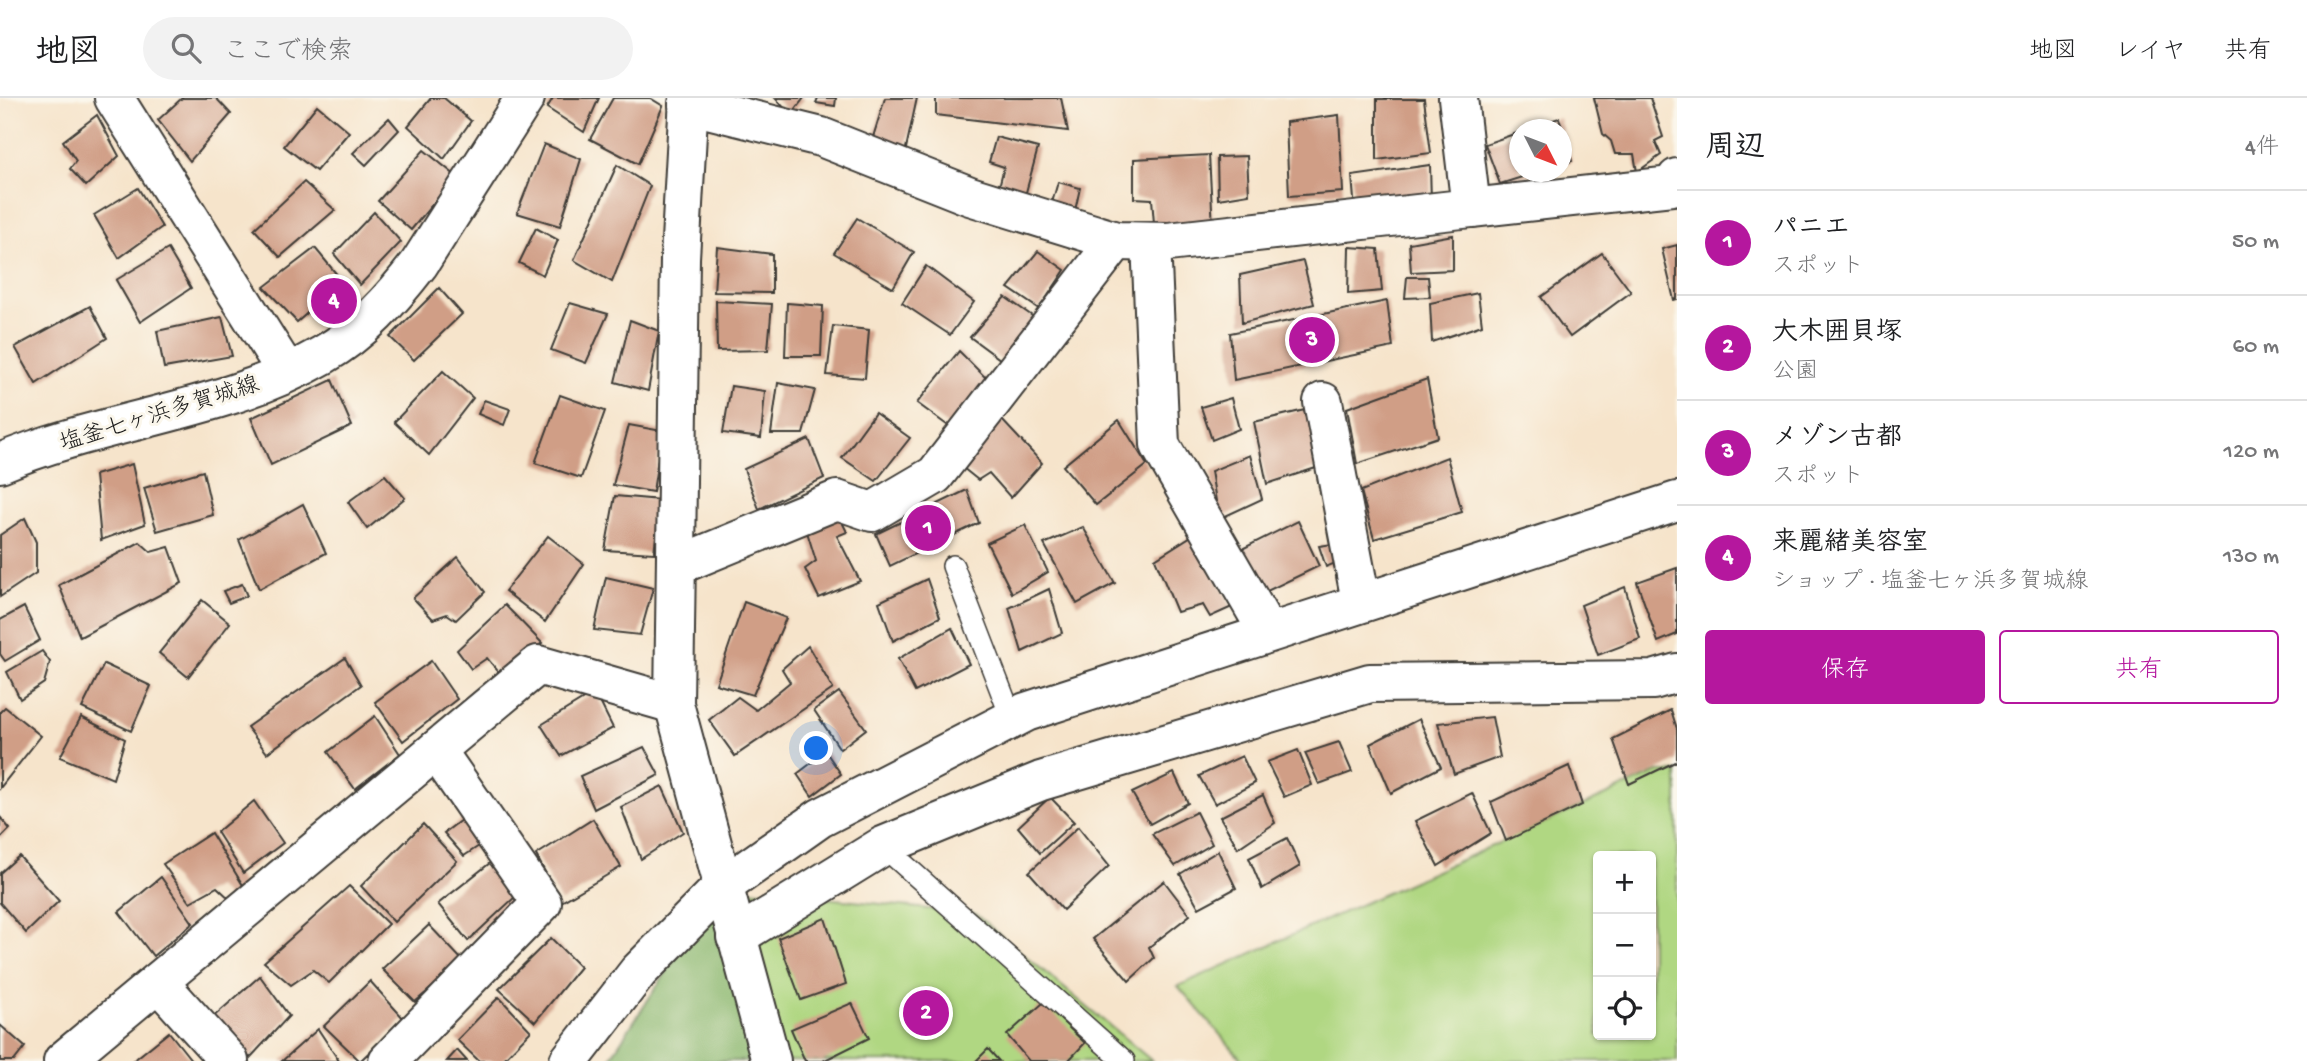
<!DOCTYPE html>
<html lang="ja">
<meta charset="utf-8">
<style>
:root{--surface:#fff;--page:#f2f2f2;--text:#202124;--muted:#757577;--line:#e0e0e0;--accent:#b5179e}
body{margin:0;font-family:"Gochi Hand","Klee One",sans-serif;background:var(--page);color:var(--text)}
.controls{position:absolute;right:21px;bottom:21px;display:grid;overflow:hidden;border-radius:7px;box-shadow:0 2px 5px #0004}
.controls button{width:63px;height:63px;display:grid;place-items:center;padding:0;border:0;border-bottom:2px solid var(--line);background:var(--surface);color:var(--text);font:35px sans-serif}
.compass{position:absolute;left:1509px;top:21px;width:63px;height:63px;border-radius:50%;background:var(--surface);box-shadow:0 2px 5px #0004;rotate:132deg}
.you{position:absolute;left:817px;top:651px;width:24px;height:24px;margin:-18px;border:5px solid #fff;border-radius:50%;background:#1a73e8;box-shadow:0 0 0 10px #1a73e833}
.badge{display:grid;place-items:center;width:46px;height:46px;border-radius:50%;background:var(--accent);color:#fff;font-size:23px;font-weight:700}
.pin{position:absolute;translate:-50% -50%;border:4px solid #fff;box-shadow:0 2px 7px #0006}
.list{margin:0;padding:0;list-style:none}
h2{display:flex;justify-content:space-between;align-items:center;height:91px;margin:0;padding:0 28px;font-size:30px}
h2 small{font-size:23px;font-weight:400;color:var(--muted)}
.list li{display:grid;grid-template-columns:46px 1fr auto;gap:21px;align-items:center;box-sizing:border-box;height:105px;padding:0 28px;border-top:2px solid var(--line)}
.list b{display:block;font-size:26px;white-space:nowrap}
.list p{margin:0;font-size:23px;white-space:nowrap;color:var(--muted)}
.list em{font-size:23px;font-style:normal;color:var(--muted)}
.actions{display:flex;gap:14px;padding:21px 28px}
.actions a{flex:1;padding:16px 0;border:2px solid var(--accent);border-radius:7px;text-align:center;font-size:24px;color:var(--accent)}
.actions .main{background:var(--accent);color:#fff}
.icon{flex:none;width:38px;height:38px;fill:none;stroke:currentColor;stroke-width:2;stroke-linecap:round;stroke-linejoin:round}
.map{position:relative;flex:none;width:1677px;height:963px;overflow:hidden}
header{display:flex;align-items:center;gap:42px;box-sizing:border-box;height:98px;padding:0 35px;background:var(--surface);border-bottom:2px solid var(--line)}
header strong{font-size:33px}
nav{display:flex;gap:38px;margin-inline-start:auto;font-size:24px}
.search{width:490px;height:63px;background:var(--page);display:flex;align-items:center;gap:18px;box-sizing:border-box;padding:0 24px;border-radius:38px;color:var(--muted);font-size:26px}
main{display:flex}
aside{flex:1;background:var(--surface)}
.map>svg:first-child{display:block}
.green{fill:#b0d782;stroke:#667a4f;stroke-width:2;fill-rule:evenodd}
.forest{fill:#8cb870;stroke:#546a46;stroke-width:2}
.building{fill:#d09e86}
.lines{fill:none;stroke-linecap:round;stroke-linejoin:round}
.service-casing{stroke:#3d3a36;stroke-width:24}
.minor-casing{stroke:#3d3a36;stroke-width:42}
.tertiary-casing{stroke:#3d3a36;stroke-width:42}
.primary-casing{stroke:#3d3a36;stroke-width:42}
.service{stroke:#fff;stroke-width:21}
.minor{stroke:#fff;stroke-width:38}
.tertiary{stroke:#fff;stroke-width:38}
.primary{stroke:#fff;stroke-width:38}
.labels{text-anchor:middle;stroke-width:6;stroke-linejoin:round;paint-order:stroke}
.street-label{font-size:23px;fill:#1c1c1c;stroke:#fbf7ec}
</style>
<header>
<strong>地図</strong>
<div class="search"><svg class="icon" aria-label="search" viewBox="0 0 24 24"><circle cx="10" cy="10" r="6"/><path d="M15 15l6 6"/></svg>ここで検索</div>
<nav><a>地図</a><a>レイヤ</a><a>共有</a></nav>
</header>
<main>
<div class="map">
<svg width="1677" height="963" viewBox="0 0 1677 963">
<rect width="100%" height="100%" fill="#fbf7ec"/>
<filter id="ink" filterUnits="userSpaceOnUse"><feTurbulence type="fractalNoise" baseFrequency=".0143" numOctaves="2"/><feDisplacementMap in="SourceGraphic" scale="14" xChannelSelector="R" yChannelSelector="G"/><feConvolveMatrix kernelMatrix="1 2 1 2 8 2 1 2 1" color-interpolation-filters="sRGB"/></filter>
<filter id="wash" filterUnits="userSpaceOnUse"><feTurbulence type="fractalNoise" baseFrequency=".00686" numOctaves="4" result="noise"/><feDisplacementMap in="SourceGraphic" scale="28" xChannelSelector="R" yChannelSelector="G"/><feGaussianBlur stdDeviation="1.57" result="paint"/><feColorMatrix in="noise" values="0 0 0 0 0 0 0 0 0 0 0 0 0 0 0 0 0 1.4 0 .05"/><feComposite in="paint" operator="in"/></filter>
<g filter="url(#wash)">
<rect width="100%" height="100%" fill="#f6e4cb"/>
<g class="green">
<path d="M1658 674H1677V963H1243L1178 888ZM1598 758H1651V937H1598Z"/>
<path d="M722 789 975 816 1152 963H771Z"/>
</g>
<path class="forest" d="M722 789 771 963H608Z"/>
<g id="blocks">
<g class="building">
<path d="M182 0H216L231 16 190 63 158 22Z"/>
<path d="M431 0H444L471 23 444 61 408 28Z"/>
<path d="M553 0H599L584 34 547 10Z"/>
<path d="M613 0H650L663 8 638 66 590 41Z"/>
<path d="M775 0H804L791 17Z"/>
<path d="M818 0H836L835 8 816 5Z"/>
<path d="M885 0H917L905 55 870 49Z"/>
<path d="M936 0H1061L1068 33 936 17Z"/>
<path d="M1594 0H1650L1663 39 1655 43 1661 57 1637 74 1634 56H1615L1611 43 1603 36Z"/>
<path d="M1377 1H1424L1431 55 1377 62Z"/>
<path d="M317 7 349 34 316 73 284 48Z"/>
<path d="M97 17 119 58 86 88 70 71 76 63 63 43Z"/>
<path d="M1339 17 1343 94 1289 98 1286 24Z"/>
<path d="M389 20 399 32 366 67 353 55Z"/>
<path d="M1559 20 1572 63 1562 66V32L1527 31Z"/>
<path d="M1520 34V74H1538L1500 86 1485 46Z"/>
<path d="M996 39 1038 50 1025 98 999 89 1004 69 989 64Z"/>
<path d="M544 46 581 61 560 128 517 115Z"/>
<path d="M424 52 456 78 411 132 378 103Z"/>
<path d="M1209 57 1213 129 1155 137 1152 101 1134 100V61Z"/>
<path d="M1247 58 1249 96 1218 101 1217 59Z"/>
<path d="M617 67 650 88 612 184 574 162Z"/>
<path d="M1430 67 1431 103 1355 113 1352 78Z"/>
<path d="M304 84 335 112 280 159 254 131Z"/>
<path d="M1058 84 1080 90 1073 122 1049 115Z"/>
<path d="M138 90 162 129 119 160 94 117Z"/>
<path d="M374 114 401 144 360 187 334 156Z"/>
<path d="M857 120 914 154 893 190 834 155Z"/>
<path d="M536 130 558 142 543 177 519 165Z"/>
<path d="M1453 137V172L1411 174 1409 145Z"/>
<path d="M1677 147V201L1674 202 1662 151Z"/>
<path d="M717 149 772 156V195L714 194Z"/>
<path d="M1349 149 1378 151 1382 193 1348 196Z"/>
<path d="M315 150 343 184 297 224 264 189Z"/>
<path d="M168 151 191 190 140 224 116 182Z"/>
<path d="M1038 153 1065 172 1039 211 1008 190Z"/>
<path d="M1602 155 1631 194 1570 239 1541 199Z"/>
<path d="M1303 163 1314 206 1242 225 1240 177Z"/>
<path d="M926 168 974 204 950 237 902 205Z"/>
<path d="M1407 179H1428L1430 199 1405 200Z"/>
<path d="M439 190 462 216 414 262 390 239Z"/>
<path d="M1478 195 1482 227 1432 244 1430 205Z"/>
<path d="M1005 199 1035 220 1004 264 970 239Z"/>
<path d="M716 203 772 206 768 252 717 253Z"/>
<path d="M1387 203 1393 249 1234 282 1230 235Z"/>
<path d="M570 205 608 216 586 265 551 252Z"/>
<path d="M787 205 823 208 821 258H785Z"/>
<path d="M90 208 107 240 36 286 15 249Z"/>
<path d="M222 219 232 258 164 270 157 233Z"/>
<path d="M630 222 659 233 648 293 615 284Z"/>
<path d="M833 228 869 232 865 280 827 277Z"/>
<path d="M959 253 989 283 951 330 917 305Z"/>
<path d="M443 273 473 300 429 357 394 324Z"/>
<path d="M1427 281 1438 339 1357 366 1347 310Z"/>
<path d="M332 282 352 328 271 367 251 320Z"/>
<path d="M778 285 815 292 803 336H771Z"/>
<path d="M731 288 765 293 761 340 723 335Z"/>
<path d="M560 297 605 313 581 380 535 365Z"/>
<path d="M1231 300 1239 331 1212 342 1201 309Z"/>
<path d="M484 302 510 311 504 327 478 316Z"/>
<path d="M1309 311 1322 368 1267 386 1254 324Z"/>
<path d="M875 315 910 340 876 383 842 360Z"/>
<path d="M1001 321 1042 365 1011 400 989 375 978 382 958 366Z"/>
<path d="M1119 322 1147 367 1096 407 1063 368Z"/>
<path d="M629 327 662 333 653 394 613 387Z"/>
<path d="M809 341 824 380 759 411 744 371Z"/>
<path d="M1250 357 1262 401 1219 421 1211 373Z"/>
<path d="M1447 359 1462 414 1374 441 1361 393Z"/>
<path d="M132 366 145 426 101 442 95 377Z"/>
<path d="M203 373 213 417 157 433 144 390Z"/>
<path d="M385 377 405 400 367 431 348 404Z"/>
<path d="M967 392 979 425 890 468 876 436Z"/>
<path d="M615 398 660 402 654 455 605 452Z"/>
<path d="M303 406 326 455 259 491 239 442Z"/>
<path d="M835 410 847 434 837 438 860 483 819 500 805 471 816 463 804 424Z"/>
<path d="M25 420 36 444V475L0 499V437Z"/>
<path d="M1298 423 1319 468 1263 495 1242 451Z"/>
<path d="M1025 427 1048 474 1012 495 987 445Z"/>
<path d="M1083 429 1115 485 1077 506 1044 446Z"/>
<path d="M1193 437 1232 509 1210 519 1203 507 1177 514 1155 461Z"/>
<path d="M548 438 584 466 545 524 505 493Z"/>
<path d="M140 444 151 454 169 449 182 485 80 539 59 487Z"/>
<path d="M1332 446 1338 464 1326 469 1319 448Z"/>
<path d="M458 459 485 494 456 522 447 516 433 521 413 500Z"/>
<path d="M1677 470V536L1658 544 1637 484Z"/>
<path d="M606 479 653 490 640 537 594 532Z"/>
<path d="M927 481 940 519 893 543 879 504Z"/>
<path d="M242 486 247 498 229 505 223 493Z"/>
<path d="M1625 489 1640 541 1598 557 1581 507Z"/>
<path d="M1049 491 1062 535 1022 554 1009 510Z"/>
<path d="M202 502 230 525 188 579 159 555Z"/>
<path d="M744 504 786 520 753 597 716 586Z"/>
<path d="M505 507 542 545 502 578 487 560 471 571 457 552Z"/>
<path d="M24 509 40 542 5 563 0 556V522Z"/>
<path d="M952 530 969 566 915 594 898 561Z"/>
<path d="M808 548 833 591 735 658 709 622 738 599 756 612 790 584 782 571Z"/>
<path d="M42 553 50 564 44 585 20 601 7 574Z"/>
<path d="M345 560 361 587 267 655 247 629Z"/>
<path d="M431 563 457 601 403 643 375 604Z"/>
<path d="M104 566 151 588 131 633 82 610Z"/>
<path d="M595 594 613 630 561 658 541 627Z"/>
<path d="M839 594 866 631 840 651 814 612Z"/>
<path d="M5 609 41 638 0 690V614Z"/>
<path d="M1671 612 1677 631V663L1629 686 1613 641Z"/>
<path d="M375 618 400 656 355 691 328 654Z"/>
<path d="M81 619 125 641 113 681 60 659Z"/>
<path d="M1492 619 1500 659 1454 676 1438 625Z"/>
<path d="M1419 621 1441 669 1391 695 1370 646Z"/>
<path d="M1339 644 1352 674 1319 686 1305 655Z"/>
<path d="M644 649 659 677 594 711 580 678Z"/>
<path d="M1298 652 1312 687 1284 699 1267 664Z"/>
<path d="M826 654 841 676 812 698 797 676Z"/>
<path d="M1242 658 1255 685 1215 706 1199 678Z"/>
<path d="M1569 668 1582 707 1506 743 1491 704Z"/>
<path d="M1174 675 1188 705 1150 726 1132 695Z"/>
<path d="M662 688 683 734 641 761 621 709Z"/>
<path d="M1472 695 1491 735 1438 768 1415 723Z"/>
<path d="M1263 697 1275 725 1238 750 1220 719Z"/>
<path d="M1050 699 1074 724 1040 755 1018 729Z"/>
<path d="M254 703 283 745 243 775 217 734Z"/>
<path d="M1196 714 1212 746 1175 768 1152 736Z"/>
<path d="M0 719 10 731 0 741Z"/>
<path d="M465 719 482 746 464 758 444 735Z"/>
<path d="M593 721 621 769 561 804 536 757Z"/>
<path d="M423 726 457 763 394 824 361 788Z"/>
<path d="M1078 729 1109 768 1063 812 1029 774Z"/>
<path d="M211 735 244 789 232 803 217 789 190 804 163 766Z"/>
<path d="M1287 740 1300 768 1262 791 1249 760Z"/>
<path d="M1218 753 1236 790 1199 810 1180 776Z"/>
<path d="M19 758 59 803 26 835 0 805V775Z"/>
<path d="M490 765 515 799 468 843 438 806Z"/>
<path d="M161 779 193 825 153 858 119 814Z"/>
<path d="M1164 783 1190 817 1149 849 1154 860 1129 883 1093 841Z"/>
<path d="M349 788 388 826 329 885 313 872 291 887 264 864Z"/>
<path d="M825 820 846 886 801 902 778 840Z"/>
<path d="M429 827 463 863 415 904 382 871Z"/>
<path d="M551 840 580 869 535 924 499 891Z"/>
<path d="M260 878 289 918 250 960 212 920Z"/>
<path d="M370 883 404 921 360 963 324 928Z"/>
<path d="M499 899 531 933 502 963H479L457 942Z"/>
<path d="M852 905 869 940 823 963H805L791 931Z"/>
<path d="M1043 905 1085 945 1068 963H1029L1007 937Z"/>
<path d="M0 927 25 949 14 963H0Z"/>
<path d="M318 931 339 963H282Z"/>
<path d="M169 934 192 963H133Z"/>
<path d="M988 951 999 963H976Z"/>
<path d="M457 952 467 963H447Z"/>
</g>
</g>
</g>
<g filter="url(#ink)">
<use href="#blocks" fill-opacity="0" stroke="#3d3a36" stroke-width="2"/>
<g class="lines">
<defs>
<g id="service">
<path d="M953 468 1012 621"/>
<path d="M883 748 1124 963"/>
</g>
<g id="minor">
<path d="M114 0 286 273"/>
<path d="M688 6 821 39 970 98 1116 143 1168 144 1471 110 1458 0"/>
<path d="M1471 110 1672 88 1677 80"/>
<path d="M1151 144 1160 347 1268 534"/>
<path d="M1323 304 1361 503"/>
<path d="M676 468 837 402 872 414 935 377 1116 143"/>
<path d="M736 839 883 748 1041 683 1370 585 1653 582 1677 575"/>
<path d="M158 884 229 963"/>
<path d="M63 963 538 567 674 606"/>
<path d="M388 963 542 805 436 652"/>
</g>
<g id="tertiary">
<path d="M689 0 680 160 674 606 771 963"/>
<path d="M569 963 638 874 722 789 820 720 1026 614 1677 403"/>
</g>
<path id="primary" d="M0 365C104 321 224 314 323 257 363 234 392 201 419 166L525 0"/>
</defs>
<use href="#service" class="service-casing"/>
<use href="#minor" class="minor-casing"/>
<use href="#tertiary" class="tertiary-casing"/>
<use href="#primary" class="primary-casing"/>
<use href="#service" class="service"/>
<use href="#minor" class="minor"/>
<use href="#tertiary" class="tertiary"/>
<use href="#primary" class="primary"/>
</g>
</g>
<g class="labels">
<g class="street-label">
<text transform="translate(159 314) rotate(-17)" y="8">塩釜七ヶ浜多賀城線</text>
</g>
</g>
</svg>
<div class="controls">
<button>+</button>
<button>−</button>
<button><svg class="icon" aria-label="locate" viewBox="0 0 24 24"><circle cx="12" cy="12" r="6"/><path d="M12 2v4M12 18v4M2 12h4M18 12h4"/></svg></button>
</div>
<svg class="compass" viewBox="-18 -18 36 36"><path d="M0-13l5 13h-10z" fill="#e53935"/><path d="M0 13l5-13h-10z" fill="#757577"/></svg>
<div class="you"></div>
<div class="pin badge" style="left:928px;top:430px">1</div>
<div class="pin badge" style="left:926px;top:915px">2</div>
<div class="pin badge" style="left:1312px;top:242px">3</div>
<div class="pin badge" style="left:334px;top:203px">4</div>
</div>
<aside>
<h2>周辺<small>4件</small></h2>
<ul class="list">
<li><span class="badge">1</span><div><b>パニエ</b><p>スポット</p></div><em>50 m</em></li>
<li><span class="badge">2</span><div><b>大木囲貝塚</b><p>公園</p></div><em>60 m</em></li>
<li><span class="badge">3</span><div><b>メゾン古都</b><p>スポット</p></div><em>120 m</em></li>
<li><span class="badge">4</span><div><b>来麗緒美容室</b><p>ショップ · 塩釜七ヶ浜多賀城線</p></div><em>130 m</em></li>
</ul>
<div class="actions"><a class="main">保存</a><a>共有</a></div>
</aside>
</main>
